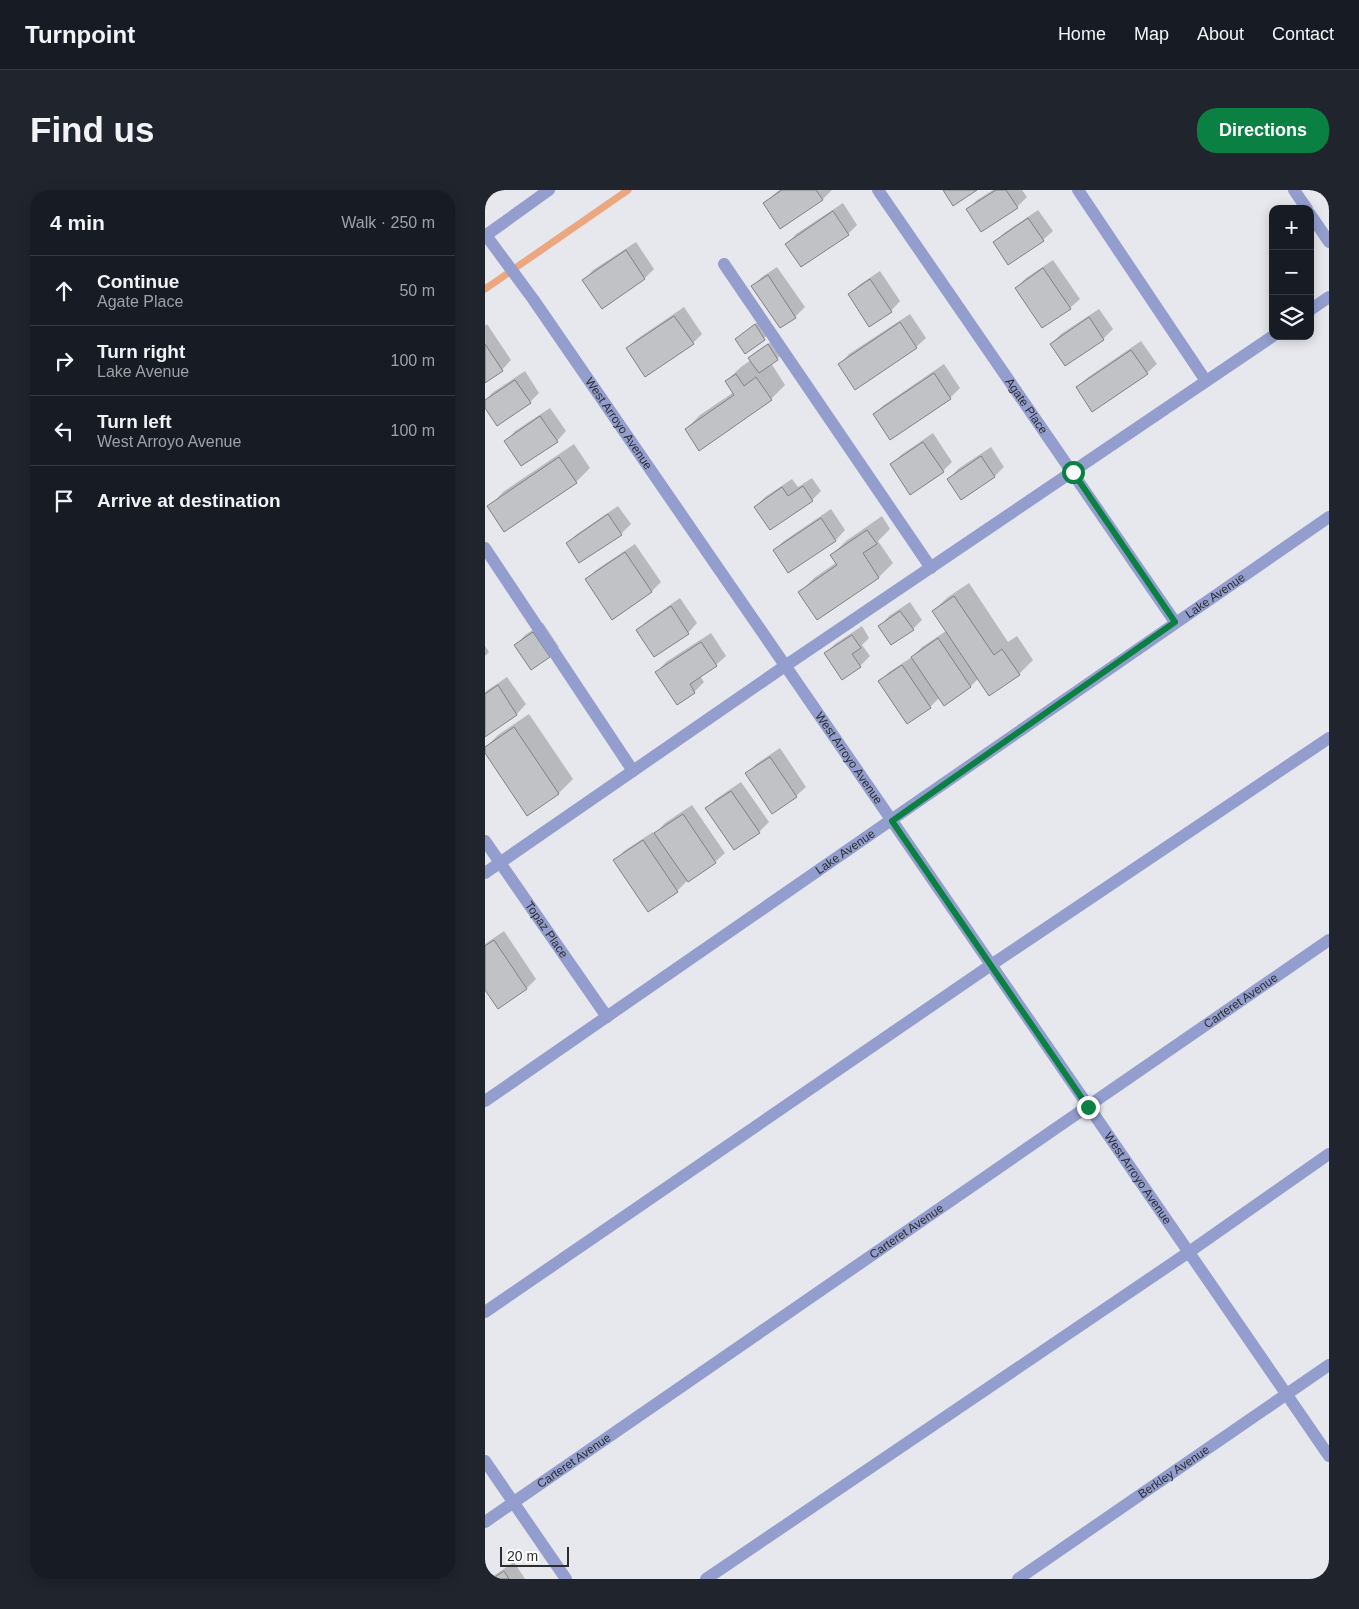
<!DOCTYPE html>
<meta charset="utf-8">
<style>
:root{--surface:#171b24;--page:#20242c;--text:#f1f3f6;--muted:#9ea1a6;--line:#363941;--accent:#0b8043}
body{margin:0;font-family:Helvetica,sans-serif;background:var(--page);color:var(--text)}
.controls{position:absolute;right:15px;top:15px;display:grid;overflow:hidden;border-radius:10px;box-shadow:0 2px 12px #0003}
.controls button{width:45px;height:45px;display:grid;place-items:center;padding:0;border:0;border-bottom:1px solid var(--line);background:var(--surface);color:var(--text);font:25px sans-serif}
.scale{position:absolute;left:15px;bottom:12px;width:69px;box-sizing:border-box;padding-left:5px;border:2px solid #2c2d2f;border-top:0;font-size:14px;line-height:18px;white-space:nowrap;color:#2c2d2f;-webkit-text-stroke:4px #fff;paint-order:stroke}
.stop{position:absolute;width:15px;height:15px;margin:-11px;border:4px solid #0b8043;border-radius:50%;background:#fff}
.stop.end{background:#0b8043;border-color:#fff;box-shadow:0 1px 5px #0008}
.list{margin:0;padding:0;list-style:none}
h2{display:flex;justify-content:space-between;align-items:center;height:65px;margin:0;padding:0 20px;font-size:21px}
h2 small{font-size:16px;font-weight:400;color:var(--muted)}
.list li{display:grid;grid-template-columns:32px 1fr auto;gap:15px;align-items:center;box-sizing:border-box;height:70px;padding:0 20px;border-top:1px solid var(--line)}
.list b{display:block;font-size:19px;white-space:nowrap}
.list p{margin:0;font-size:16px;white-space:nowrap;color:var(--muted)}
.list em{font-size:16px;font-style:normal;color:var(--muted)}
.icon{flex:none;width:28px;height:28px;fill:none;stroke:currentColor;stroke-width:2;stroke-linecap:round;stroke-linejoin:round}
.map{position:relative;flex:none;width:844px;height:1389px;overflow:hidden;border-radius:20px}
header{display:flex;align-items:center;gap:30px;box-sizing:border-box;height:70px;padding:0 25px;background:var(--surface);border-bottom:1px solid var(--line)}
header strong{font-size:24px}
nav{display:flex;gap:28px;margin-inline-start:auto;font-size:18px}
.intro{display:flex;align-items:center;justify-content:space-between;box-sizing:border-box;height:120px;padding:0 30px}
h1{margin:0;font-size:35px}
.button{padding:12px 22px;border-radius:20px;background:var(--accent);color:#fff;font-size:18px;font-weight:700}
main{display:flex;gap:30px;padding:0 30px}
aside{flex:1;background:var(--surface);border-radius:20px;box-shadow:0 2px 12px #0003}
.map>svg:first-child{display:block}
.shadow{fill:#0003}
.lines{fill:none;stroke-linecap:round;stroke-linejoin:round}
.stream{stroke:#eca680;stroke-width:7}
.building{fill:#c1c2c6;stroke:#808185}
.service{stroke:#949ece;stroke-width:12}
.minor{stroke:#949ece;stroke-width:12}
.tertiary{stroke:#949ece;stroke-width:12}
.route{stroke:#0b8043;stroke-width:6}
.labels{text-anchor:middle;stroke-width:5;stroke-linejoin:round;paint-order:stroke}
.street-label{font-size:12px;fill:#2c2d2f;stroke:#fff}
</style>
<header>
<strong>Turnpoint</strong>
<nav><a>Home</a><a>Map</a><a>About</a><a>Contact</a></nav>
</header>
<div class="intro"><h1>Find us</h1><a class="button">Directions</a></div>
<main>
<aside>
<h2>4 min<small>Walk · 250 m</small></h2>
<ul class="list">
<li><svg class="icon" aria-label="ahead" viewBox="0 0 24 24"><path d="M12 20V5M6 11l6-6 6 6"/></svg><div><b>Continue</b><p>Agate Place</p></div><em>50 m</em></li>
<li><svg class="icon" aria-label="right" viewBox="0 0 24 24"><path d="M7 20v-9h11M14 6l5 5-5 5"/></svg><div><b>Turn right</b><p>Lake Avenue</p></div><em>100 m</em></li>
<li><svg class="icon" aria-label="left" viewBox="0 0 24 24"><path d="M17 20v-9H6M10 6l-5 5 5 5"/></svg><div><b>Turn left</b><p>West Arroyo Avenue</p></div><em>100 m</em></li>
<li><svg class="icon" aria-label="arrive" viewBox="0 0 24 24"><path d="M6 21V4h12l-3 4 3 4H6"/></svg><div><b>Arrive at destination</b></div></li>
</ul>
</aside>
<div class="map">
<svg width="844" height="1389" viewBox="0 0 844 1389">
<rect width="100%" height="100%" fill="#e7e8ed"/>
<g class="shadow">
<path d="M294 0H347L338 9 296 37 279 13Z"/>
<path d="M508 0H537L542 7 532 17 496 40 483 19 492 10Z"/>
<path d="M358 13 372 35 363 44 302 54 311 44Z"/>
<path d="M553 20 568 41 558 50 509 53 519 43Z"/>
<path d="M151 52 169 79 160 88 117 117 99 90 108 80Z"/>
<path d="M568 70 595 109 585 118 531 98 541 88Z"/>
<path d="M292 77 320 117 310 127 295 137 268 96 277 87Z"/>
<path d="M395 81 415 111 406 121 364 105 374 95Z"/>
<path d="M199 117 217 144 208 153 142 158 152 149Z"/>
<path d="M614 119 628 139 618 149 580 174 566 154 576 144Z"/>
<path d="M425 124 441 148 431 157 355 174 364 164Z"/>
<path d="M274 131 284 144 261 162 251 149Z"/>
<path d="M2 134 26 170 17 180 0 191V136Z"/>
<path d="M287 151 297 165 286 173 300 195 286 209 215 259 201 239 215 225 249 202 241 191 256 177 266 170 265 168 269 163Z"/>
<path d="M656 151 672 174 662 183 592 197 602 188Z"/>
<path d="M459 174 475 198 465 208 405 248 389 224 399 215Z"/>
<path d="M40 181 54 203 45 212 0 216V211L7 203Z"/>
<path d="M65 218 81 241 72 251H21L30 241Z"/>
<path d="M448 243 467 272 458 281 407 274 416 265Z"/>
<path d="M89 254 105 278 91 292 4 317 18 302Z"/>
<path d="M506 257 519 277 510 286 477 309 464 289 473 279Z"/>
<path d="M327 288 336 301 327 310 270 317 280 307 307 289 313 297Z"/>
<path d="M133 316 146 334 136 344 94 372 82 354 92 344Z"/>
<path d="M346 319 360 340 351 350 303 381 289 360 299 351Z"/>
<path d="M397 326 405 339 393 351 408 373 394 387 332 429 315 402 329 388 352 372 347 365 361 351Z"/>
<path d="M150 354 176 392 166 402 102 389 111 380Z"/>
<path d="M484 393 523 452 532 446 548 470 534 484 494 488 486 496 459 514 455 507 445 517 423 532 395 491 404 482 427 467 437 457 461 441 448 421 463 407Z"/>
<path d="M195 408 212 433 203 443 152 440 162 431Z"/>
<path d="M425 412 437 430 428 439 395 436 404 426Z"/>
<path d="M58 433 74 457 64 467 31 455 40 445Z"/>
<path d="M377 436 384 448 377 455 385 466 375 476 357 488 341 463 350 454Z"/>
<path d="M226 443 241 466 231 475 215 486 219 492 209 502 172 482 181 472Z"/>
<path d="M0 456 4 462 0 466Z"/>
<path d="M22 487 41 514 32 524 0 545V502Z"/>
<path d="M44 524 88 589 74 603 43 624 0 561V558L13 545Z"/>
<path d="M295 558 321 597 311 606 288 622 262 584 271 574Z"/>
<path d="M256 592 284 632 274 642 222 618 231 609Z"/>
<path d="M207 615 240 663 230 672 203 690 192 701 130 671 139 661 168 642 170 644 180 633Z"/>
<path d="M19 741 51 789 42 798H0V754Z"/>
<path d="M29 1372 40 1389H4Z"/>
</g>
<g class="lines">
<path class="stream" d="M0 99 143 0"/>
</g>
<g class="building">
<path d="M297 0H331L338 10 295 39 278 13Z"/>
<path d="M458 0H492L468 16Z"/>
<path d="M511 0H521L533 18 496 42 481 19Z"/>
<path d="M348 21 364 45 316 77 300 54Z"/>
<path d="M543 28 559 51 523 75 508 52Z"/>
<path d="M141 60 160 89 117 119 97 90Z"/>
<path d="M558 78 586 119 557 138 530 98Z"/>
<path d="M283 85 311 128 295 138 266 96Z"/>
<path d="M385 89 407 122 384 137 363 104Z"/>
<path d="M189 126 209 154 160 187 141 158Z"/>
<path d="M604 127 619 150 580 176 565 154Z"/>
<path d="M415 132 432 158 370 200 353 174Z"/>
<path d="M270 134 280 150 260 164 250 149Z"/>
<path d="M0 154 18 181 0 193Z"/>
<path d="M283 154 293 170 274 183 263 168Z"/>
<path d="M646 160 663 184 607 222 591 197Z"/>
<path d="M449 183 466 209 405 250 388 224Z"/>
<path d="M251 184 259 196 271 187 287 210 214 261 200 239 249 205 240 191Z"/>
<path d="M30 190 46 213 12 236 0 218V210Z"/>
<path d="M55 226 73 252 36 276 19 251Z"/>
<path d="M438 252 459 282 425 305 405 274Z"/>
<path d="M496 266 510 287 476 310 462 289Z"/>
<path d="M74 267 92 293 19 342 2 316Z"/>
<path d="M318 296 328 311 285 340 269 317 297 297 303 306Z"/>
<path d="M123 324 137 345 94 373 81 353Z"/>
<path d="M336 328 351 351 303 383 288 360Z"/>
<path d="M382 340 392 354 378 363 394 388 332 430 313 402 352 375 345 365Z"/>
<path d="M140 362 167 402 127 430 100 389Z"/>
<path d="M469 406 509 465 517 459 535 485 504 506 447 421Z"/>
<path d="M186 416 204 444 169 467 151 440Z"/>
<path d="M415 421 429 440 406 455 393 436Z"/>
<path d="M48 442 65 467 46 480 29 455Z"/>
<path d="M367 445 376 458 367 464 376 477 357 490 339 463Z"/>
<path d="M453 448 486 497 459 516 426 467Z"/>
<path d="M216 452 232 476 205 494 210 503 192 515 170 482Z"/>
<path d="M417 475 446 518 422 534 393 491Z"/>
<path d="M13 495 32 525 0 547V504Z"/>
<path d="M29 537 74 604 42 626 0 563V557Z"/>
<path d="M285 567 312 607 287 624 260 583Z"/>
<path d="M246 601 275 643 249 660 220 618Z"/>
<path d="M198 624 231 673 203 692 169 643Z"/>
<path d="M158 650 193 702 163 722 128 670Z"/>
<path d="M9 750 42 799 13 819 0 800V756Z"/>
<path d="M19 1381 24 1389H7Z"/>
</g>
<g class="lines">
<g class="service">
<path d="M593 0 721 191"/>
<path d="M239 74 446 378"/>
<path d="M825 120 844 107"/>
<path d="M0 358 148 581"/>
<path d="M0 683 300 476 788 146"/>
<path d="M0 1122 506 775 844 548"/>
<path d="M221 1389 704 1062 844 964"/>
</g>
<g class="minor">
<path id="s1" d="M393 0 690 432"/>
<path d="M0 46 64 0"/>
<path id="s2" d="M0 651 122 827"/>
<path d="M0 1271 81 1389"/>
<path id="s3" d="M0 1332 844 750"/>
<path id="s4" d="M533 1389 844 1175"/>
</g>
<g class="tertiary">
<path d="M809 0 822 19"/>
<path d="M825 24 844 52"/>
<path id="s5" d="M0 44 48 109 844 1266"/>
<path id="s6" d="M0 911 844 327"/>
</g>
</g>
<g class="lines">
<path class="route" d="M588 282 690 432 407 631 603 917"/>
</g>
<g class="labels">
<g class="street-label">
<text dy="4" stroke="none"><textPath href="#s1" startOffset="262">Agate Place</textPath></text>
<text dy="4" stroke="none"><textPath href="#s5" startOffset="232">West Arroyo Avenue</textPath></text>
<text dy="4" stroke="none"><textPath href="#s6" startOffset="888">Lake Avenue</textPath></text>
<text dy="4" stroke="none"><textPath href="#s5" startOffset="638">West Arroyo Avenue</textPath></text>
<text dy="4" stroke="none"><textPath href="#s6" startOffset="438">Lake Avenue</textPath></text>
<text dy="4" stroke="none"><textPath href="#s2" startOffset="108">Topaz Place</textPath></text>
<text dy="4" stroke="none"><textPath href="#s3" startOffset="918">Carteret Avenue</textPath></text>
<text dy="4" stroke="none"><textPath href="#s5" startOffset="1148">West Arroyo Avenue</textPath></text>
<text dy="4" stroke="none"><textPath href="#s3" startOffset="512">Carteret Avenue</textPath></text>
<text dy="4" stroke="none"><textPath href="#s3" startOffset="108">Carteret Avenue</textPath></text>
<text dy="4" stroke="none"><textPath href="#s4" startOffset="189">Berkley Avenue</textPath></text>
</g>
</g>
</svg>
<div class="controls">
<button>+</button>
<button>−</button>
<button><svg class="icon" aria-label="layers" viewBox="0 0 24 24"><path d="M12 4l9 5-9 5-9-5zM3 14l9 5 9-5"/></svg></button>
</div>
<div class="scale">20 m</div>
<div class="stop" style="left:588px;top:282px"></div>
<div class="stop end" style="left:603px;top:917px"></div>
</div>
</main>
